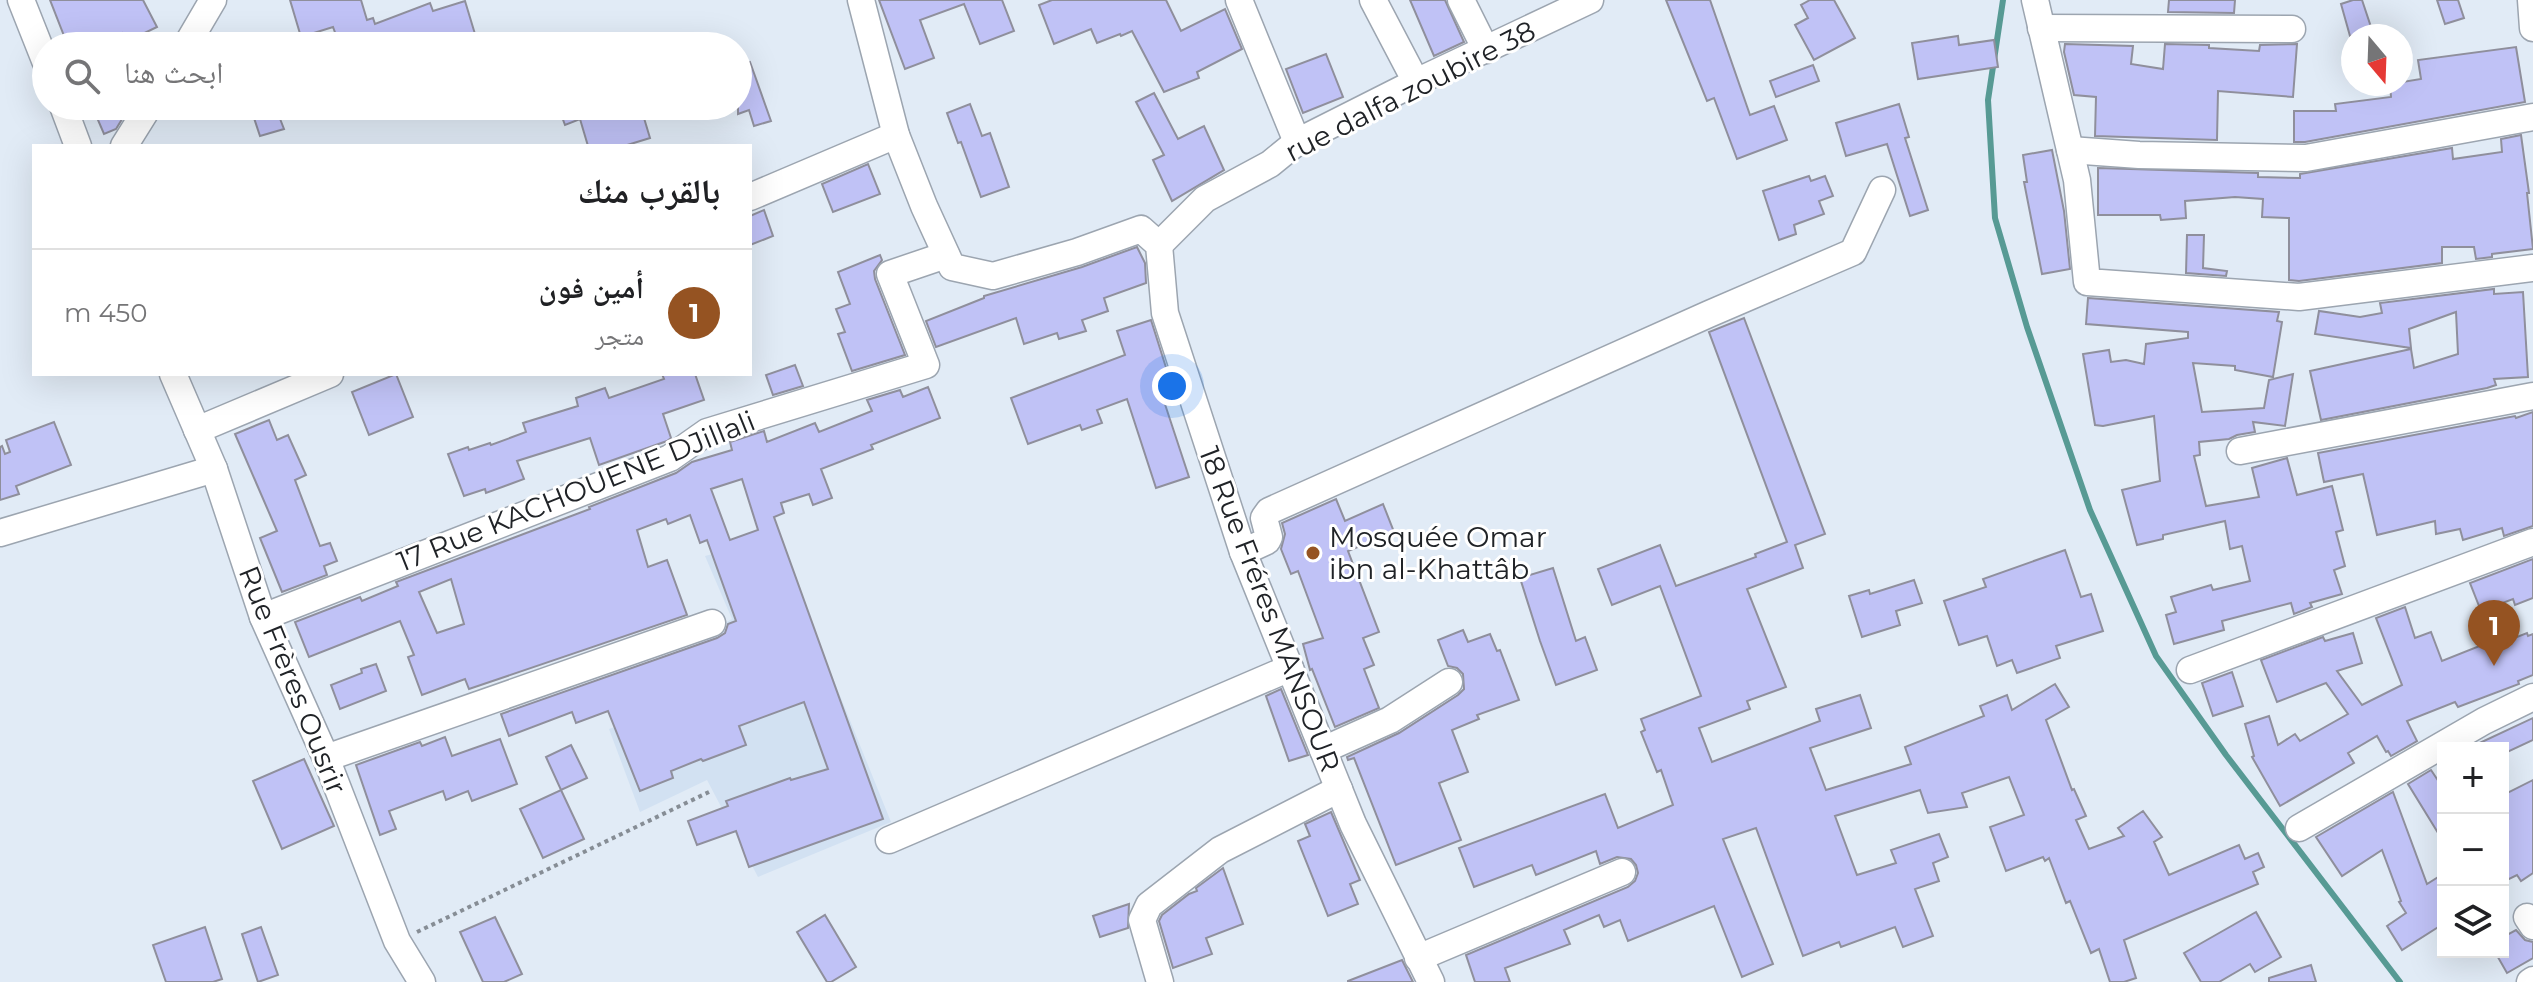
<!DOCTYPE html>
<html lang="ar">
<meta charset="utf-8">
<style>
:root{--surface:#fff;--page:#f2f2f2;--text:#202124;--muted:#757577;--line:#e0e0e0;--accent:#955322}
body{margin:0;font-family:Montserrat,"Noto Naskh Arabic",sans-serif;background:var(--page);color:var(--text);direction:rtl}
.controls{position:absolute;right:24px;bottom:24px;display:grid;overflow:hidden;border-radius:0px;box-shadow:0 8px 32px #0002}
.controls button{width:72px;height:72px;display:grid;place-items:center;padding:0;border:0;border-bottom:2px solid var(--line);background:var(--surface);color:var(--text);font:40px sans-serif}
.compass{position:absolute;left:2341px;top:24px;width:72px;height:72px;border-radius:50%;background:var(--surface);box-shadow:0 8px 32px #0002;rotate:161deg}
.you{position:absolute;left:1172px;top:386px;width:28px;height:28px;margin:-20px;border:6px solid #fff;border-radius:50%;background:#1a73e8;box-shadow:0 0 0 12px #1a73e833}
.badge{display:grid;place-items:center;width:52px;height:52px;border-radius:50%;background:var(--accent);color:#fff;font-size:26px;font-weight:700}
.pin{position:absolute;translate:-50% -66px;filter:drop-shadow(0 2px 4px #0008)}
.pin::after{content:'';position:absolute;top:42px;width:28px;height:24px;background:inherit;clip-path:polygon(0 0,100% 0,50% 100%)}
.list{margin:0;padding:0;list-style:none}
h2{display:flex;justify-content:space-between;align-items:center;height:104px;margin:0;padding:0 32px;font-size:34px}
h2 small{font-size:26px;font-weight:400;color:var(--muted)}
.list li{display:grid;grid-template-columns:52px 1fr auto;gap:24px;align-items:center;box-sizing:border-box;height:128px;padding:0 32px;border-top:2px solid var(--line)}
.list b{display:block;font-size:30px;white-space:nowrap}
.list p{margin:0;font-size:26px;white-space:nowrap;color:var(--muted)}
.list em{font-size:26px;font-style:normal;color:var(--muted)}
.icon{flex:none;width:44px;height:44px;fill:none;stroke:currentColor;stroke-width:2;stroke-linecap:round;stroke-linejoin:round}
.map{position:relative;flex:none;width:2533px;height:982px;overflow:hidden;direction:ltr}
.search{position:absolute;background:var(--surface);box-shadow:0 8px 32px #0002;left:32px;top:32px;width:720px;height:88px;display:flex;align-items:center;gap:20px;box-sizing:border-box;padding:0 28px;border-radius:44px;color:var(--muted);font-size:30px}
.panel{position:absolute;background:var(--surface);box-shadow:0 8px 32px #0002;left:32px;top:144px;width:720px;height:232px;border-radius:0px;direction:rtl}
.map>svg:first-child{display:block}
.built{fill:#d2e1f2}
.lines{fill:none;stroke-linecap:round;stroke-linejoin:round}
.stream{stroke:#579a94;stroke-width:6}
.building{fill:#c0c2f6;stroke:#8f8f9c;stroke-width:2;fill-rule:evenodd}
.minor-casing{stroke:#9ca5b0;stroke-width:29}
.path{stroke:#868d95;stroke-width:4;stroke-dasharray:4 4;stroke-linecap:butt}
.minor{stroke:#fff;stroke-width:26}
.poi-dot{fill:#955322;stroke:#fff;stroke-width:3}
.labels{text-anchor:middle;stroke-width:6;stroke-linejoin:round;paint-order:stroke}
.street-label{font-size:28px;fill:#202327;stroke:#fff}
.poi-label{font-size:28px;fill:#202327;stroke:#fff;text-anchor:start}
</style>
<div class="map">
<svg width="2533" height="982" viewBox="0 0 2533 982">
<rect width="100%" height="100%" fill="#e1ebf6"/>
<path class="built" d="M776 537 891 822 758 877 707 780 640 812 609 729 719 691 696 639 732 619 705 556Z"/>
<g class="lines">
<path class="stream" d="M2003 0 1988 100 1995 218 2027 327 2090 510 2156 656 2226 755 2400 982"/>
</g>
<g class="building">
<path d="M50 0H143L157 27 126 42 122 33 89 46H68Z"/>
<path d="M290 0H361L367 20 373 18 375 24 430 3 433 11 465 1 475 34 439 46H340L333 27 301 37Z"/>
<path d="M879 0H1002L1014 31 980 44 964 4 920 20 934 58 905 69Z"/>
<path d="M1052 0H1166L1181 31 1225 9 1242 49 1197 72 1199 78 1164 92 1132 31 1121 36 1120 34 1097 43 1091 29 1054 44 1039 5Z"/>
<path d="M1410 0H1445L1464 42 1434 56Z"/>
<path d="M1666 0H1710L1750 115 1774 106 1787 140 1737 159 1714 98 1707 101Z"/>
<path d="M1810 0H1834L1855 38 1814 60 1795 25 1808 18 1801 5Z"/>
<path d="M2169 0H2235L2234 13 2168 12Z"/>
<path d="M2353 0H2362L2374 36H2350L2341 4Z"/>
<path d="M2437 0H2458L2464 18 2445 24Z"/>
<path d="M1958 36 1959 45 1994 40 1998 67 1918 79 1912 43Z"/>
<path d="M2065 44 2133 46 2131 64 2163 69 2165 44 2209 45V48L2259 51 2260 45 2297 44 2293 97 2218 91 2217 140 2095 136 2096 97 2074 95 2064 52Z"/>
<path d="M2516 47 2525 102 2305 142H2294V111H2336L2335 104 2391 97 2390 84 2421 79 2418 60Z"/>
<path d="M1326 54 1343 97 1303 113 1286 69Z"/>
<path d="M750 62 771 121 754 126 749 110 738 114V67Z"/>
<path d="M1813 65 1819 81 1776 97 1770 81Z"/>
<path d="M1154 93 1178 139 1204 126 1224 170 1172 201 1153 160 1164 155 1136 102Z"/>
<path d="M970 104 982 136 990 133 1009 187 981 197 961 142 958 143 947 113Z"/>
<path d="M1899 104 1909 137 1905 138 1928 210 1910 216 1887 144 1846 156 1836 123Z"/>
<path d="M92 106H130L116 129 104 134Z"/>
<path d="M250 106H275L284 129 260 136Z"/>
<path d="M558 106H611L613 116 641 108 650 138 624 146H588L580 119 565 125Z"/>
<path d="M2521 135 2529 193H2527L2533 249 2492 254V257L2476 259 2474 247H2442V263L2299 281 2289 280V218L2262 217 2263 199 2235 197 2185 201 2186 218 2161 220 2160 215H2098V168L2258 173V177L2300 178V174L2452 148 2453 159 2502 152 2501 139Z"/>
<path d="M2052 150 2064 211 2070 269 2042 274 2024 182H2027L2023 155Z"/>
<path d="M868 164 880 194 833 212 822 184Z"/>
<path d="M1809 176 1811 181 1825 176 1833 196 1819 201 1824 214 1794 225 1796 234 1779 240 1763 191Z"/>
<path d="M764 210 773 236 750 245V216Z"/>
<path d="M2187 235H2204L2203 268 2227 271 2226 276 2186 273Z"/>
<path d="M1137 247 1145 263 1146 283 1104 298 1108 311 1082 320 1086 331 1059 339 1057 333 1024 344 1016 318 936 347 926 321 984 298V296L1082 267Z"/>
<path d="M880 255 882 260 874 271 875 279 905 355 852 371 838 334 845 332 836 309 850 304 838 272Z"/>
<path d="M2494 289V294L2523 292 2528 377 2494 379 2496 385 2487 388 2321 420 2310 371 2411 349 2414 368 2458 354 2456 312 2409 329 2411 348 2315 334 2319 311 2360 317 2382 313 2380 303Z"/>
<path d="M2088 298 2279 312 2277 321 2282 322 2273 377 2235 370V366L2193 363 2202 412 2264 408 2269 380 2293 374 2285 426 2253 422 2255 432 2237 435 2229 439 2199 442 2200 455 2194 456 2206 506 2259 497 2252 468 2287 458 2297 495 2332 486 2343 530 2336 532 2345 566 2334 570 2342 594 2310 603 2312 607 2294 614 2291 603 2222 621 2224 630 2174 644 2166 615 2176 612 2171 597 2211 585 2213 590 2250 581 2242 546 2230 549 2225 521 2163 535V539L2137 545 2122 490 2160 481 2154 416 2103 426 2095 425 2083 354 2109 350 2111 362 2126 360 2144 364 2146 344 2188 338V332L2086 324Z"/>
<path d="M1744 318 1825 534 1795 545 1803 568 1747 589 1786 687 1747 701 1750 709 1699 728 1712 762 1820 721 1816 709 1860 695 1871 728 1810 748 1826 790 1911 764 1905 747 1984 716 1980 706 2007 695 2012 710 2055 684 2069 707 2046 720 2072 790 2074 789 2086 816 2076 820 2089 849 2124 836 2118 828 2143 811 2162 837 2154 842 2169 875 2239 845 2245 859 2258 853 2264 867 2253 872 2258 884 2124 940 2136 978 2124 982H2110L2099 949 2091 953 2070 901 2066 903 2049 858 2045 861 2043 857 2006 871 1990 827 2024 815 2009 777 1962 793 1967 807 1928 813 1920 790 1835 816 1857 875 1896 863 1891 850 1939 834 1948 857 1933 863 1939 881 1915 889 1933 936 1903 947 1895 927 1841 947 1839 942 1803 956 1756 828 1723 839 1773 964 1742 977 1714 906 1628 941 1620 920 1604 927 1599 915 1564 930 1570 944 1505 968 1510 982H1475L1466 955 1628 887 1635 881 1638 873 1636 865 1631 859 1617 857 1600 864 1596 851 1536 875 1532 865 1474 887 1459 848 1605 794 1618 828 1673 805 1661 770 1657 772 1641 732 1645 730 1641 719 1701 696 1660 586 1612 605 1598 569 1660 545 1676 586 1756 557 1755 554 1787 542 1709 332Z"/>
<path d="M1151 320 1169 377 1157 380 1189 477 1156 488 1127 399 1097 410 1102 423 1082 430 1080 425 1028 444 1011 398 1125 355 1117 331Z"/>
<path d="M795 365 803 386 773 395 766 375Z"/>
<path d="M396 374 413 417 369 435 352 392Z"/>
<path d="M662 374H695L704 400 663 414 671 438 667 441 599 465 590 438 517 461 524 479 486 493 485 489 464 496 448 454 468 447 469 450 490 443 491 445 526 432 523 423 578 406 576 398 605 388 609 398 664 379Z"/>
<path d="M928 387 940 418 871 445 873 449 821 469 832 498 813 505 809 494 781 503 784 513 774 517 883 819 749 867 736 831 697 845 688 821 728 806 726 801 790 778 791 780 828 769 804 702 739 726 746 745 703 761 701 759 671 771 673 778 640 791 608 711 576 723 572 712 509 736 501 714 717 638 725 633 728 624 736 621 707 540 700 543 690 515 668 524 666 519 637 530 648 567 667 560 687 615 469 689 465 679 422 695 408 657 414 655 400 621 309 657 295 622 360 597 362 601 398 586 396 582 590 509 589 507 676 473 692 462 732 450 730 442 764 431 767 442 815 423 819 432 872 411 867 400 900 390 903 397ZM742 479 758 530 730 540 711 489ZM451 579 464 624 437 633 419 592Z"/>
<path d="M2533 412V526L2504 536 2502 528 2463 540 2460 529 2436 534 2435 521 2377 535 2363 474 2324 482 2318 453 2515 416 2516 418Z"/>
<path d="M269 420 277 440 288 435 306 475 295 480 320 546 330 543 337 561 324 566 327 575 282 592 260 538 277 531 235 434Z"/>
<path d="M54 422 71 465 16 486 19 494 0 500V447L2 446 5 454 10 452 6 440Z"/>
<path d="M1336 499 1345 521 1383 504 1394 532 1348 551 1379 632 1363 638 1374 665 1364 669 1379 708 1335 727 1312 669 1310 670 1303 644 1323 638 1298 571 1291 574 1281 549 1285 534 1282 523Z"/>
<path d="M2065 550 2081 597 2091 594 2103 631 2056 646 2060 658 2017 673 2012 660 1997 666 1987 636 1959 645 1944 601 1986 587 1983 579Z"/>
<path d="M2533 559V598L2515 605 2513 599 2481 611 2470 583Z"/>
<path d="M1553 568 1576 641 1585 637 1597 670 1556 685 1540 641 1520 578Z"/>
<path d="M1914 580 1922 603 1896 611 1900 625 1862 637 1849 596 1869 590 1870 594Z"/>
<path d="M2405 607 2415 638 2431 632 2442 661 2492 641 2494 646 2527 633 2528 636 2533 634V675L2518 681 2519 684 2458 707 2455 702 2407 721 2417 741 2391 756 2388 751 2386 752 2377 736 2348 753 2354 763 2280 806 2252 757 2254 756 2245 724 2269 716 2278 745 2295 734 2300 741 2348 714 2326 683 2277 702 2261 660 2323 637 2325 641 2353 633 2362 663 2337 671 2362 705 2402 685 2376 618Z"/>
<path d="M1463 630 1468 642 1490 634 1497 651 1500 650 1519 700 1477 715 1479 719 1452 730 1468 772 1439 783 1461 840 1396 865 1354 758 1348 760 1347 757 1399 733 1458 695 1464 689 1463 674 1457 668 1448 666 1438 640Z"/>
<path d="M376 664 386 691 340 709 331 685 362 673 361 669Z"/>
<path d="M2232 672 2243 706 2213 716 2202 683Z"/>
<path d="M1281 689 1308 755 1289 761 1266 696Z"/>
<path d="M2533 718V740L2503 754V748H2469Z"/>
<path d="M445 737 452 756 500 739 517 784 472 801 468 791 446 800 443 791 389 811 396 829 380 835 356 765 420 742 422 746Z"/>
<path d="M571 745 587 778 561 790 546 757Z"/>
<path d="M304 759 334 826 282 849 253 781Z"/>
<path d="M2431 770 2443 788V841L2408 784Z"/>
<path d="M2533 780V873L2521 881 2517 875 2503 882V795Z"/>
<path d="M561 790 584 839 543 858 520 809Z"/>
<path d="M2393 792 2427 884 2443 874V924L2402 950 2387 926 2406 913 2399 902 2401 901 2382 850 2342 876 2316 837Z"/>
<path d="M1331 812 1360 880 1350 884 1358 904 1328 916 1298 841 1310 836 1305 824Z"/>
<path d="M1223 868 1243 924 1206 938 1212 954 1173 968 1159 921 1162 915 1189 894 1197 891 1196 888Z"/>
<path d="M1129 904 1128 928 1100 937 1093 916Z"/>
<path d="M2256 912 2281 957 2255 972 2250 964 2219 982H2201L2184 953Z"/>
<path d="M825 915 856 967 831 982H827L797 932Z"/>
<path d="M495 917 522 974 504 982H483L460 932Z"/>
<path d="M205 927 222 979 213 982H166L153 945Z"/>
<path d="M261 927 278 975 258 982 242 934Z"/>
<path d="M2516 930 2525 940 2533 942V958L2507 973 2495 952H2503V937Z"/>
<path d="M1402 960 1413 982H1348V981Z"/>
<path d="M2311 965 2316 982H2269V978Z"/>
</g>
<g class="lines">
<defs>
<g id="minor">
<path d="M21 0 46 63"/>
<path d="M861 0 896 135 924 206 952 267 993 276 1077 252 1141 229 1159 245 1165 313 1243 552 1353 824 1431 982"/>
<path d="M1239 0 1297 142"/>
<path d="M1373 0 1416 82"/>
<path d="M1461 0 1486 50"/>
<path d="M2035 0 2077 180 2087 282 2299 297 2533 268"/>
<path d="M2531 0 2533 28"/>
<path d="M2041 28 2292 29"/>
<path d="M186 46 213 0"/>
<path d="M63 106 78 146"/>
<path d="M124 146 149 106"/>
<path d="M2070 150 2139 155 2306 158 2533 117"/>
<path d="M750 197 896 135"/>
<path d="M1159 245 1205 199 1270 164 1297 142 1416 82 1590 0"/>
<path d="M173 374 214 469 263 617 326 758 397 941 422 982"/>
<path d="M197 430 330 374"/>
<path d="M2240 451 2533 396"/>
<path d="M0 533 214 469"/>
<path d="M1243 552 1267 541 1269 537 1264 518 1269 511 1709 314 1853 252 1882 190"/>
<path d="M263 617 670 458 707 432 926 365 890 274 946 255"/>
<path d="M2190 670 2533 542"/>
<path d="M1323 750 1390 720 1449 682"/>
<path d="M326 758 712 623"/>
<path d="M2299 828 2484 721 2533 697"/>
<path d="M889 840 1290 668"/>
<path d="M2527 917 2533 926"/>
<path d="M1418 958 1622 872"/>
<path d="M1160 982 1142 920 1149 905 1220 850 1339 789"/>
<path d="M2530 982 2533 980"/>
</g>
</defs>
<use href="#minor" class="minor-casing"/>
<path class="path" d="M417 932 709 792"/>
<use href="#minor" class="minor"/>
</g>
<circle class="poi-dot" cx="1313" cy="553" r="8"/>
<g class="labels">
<g class="street-label">
<text transform="translate(1410 91) rotate(-27)" y="10">rue dalfa zoubire 38</text>
<text transform="translate(576 491) rotate(-22)" y="10">17 Rue KACHOUENE DJillali</text>
<text transform="translate(1270 609) rotate(69)" y="10">18 Rue Fréres MANSOUR</text>
<text transform="translate(293 680) rotate(68)" y="10">Rue Frères Ousrir</text>
</g>
<g class="poi-label">
<text x="1329" y="547">Mosquée Omar<tspan x="1329" dy="32">ibn al-Khattâb</tspan></text>
</g>
</g>
</svg>
<div class="controls">
<button>+</button>
<button>−</button>
<button><svg class="icon" aria-label="layers" viewBox="0 0 24 24"><path d="M12 4l9 5-9 5-9-5zM3 14l9 5 9-5"/></svg></button>
</div>
<svg class="compass" viewBox="-18 -18 36 36"><path d="M0-13l5 13h-10z" fill="#e53935"/><path d="M0 13l5-13h-10z" fill="#757577"/></svg>
<div class="you"></div>
<div class="pin badge" style="left:2494px;top:666px">1</div>
<div class="search"><svg class="icon" aria-label="search" viewBox="0 0 24 24"><circle cx="10" cy="10" r="6"/><path d="M15 15l6 6"/></svg>ابحث هنا</div>
<section class="panel">
<h2>بالقرب منك<small></small></h2>
<ul class="list">
<li><span class="badge">1</span><div><b>أمين فون</b><p>متجر</p></div><em>450 m</em></li>
</ul>
</section>
</div>
